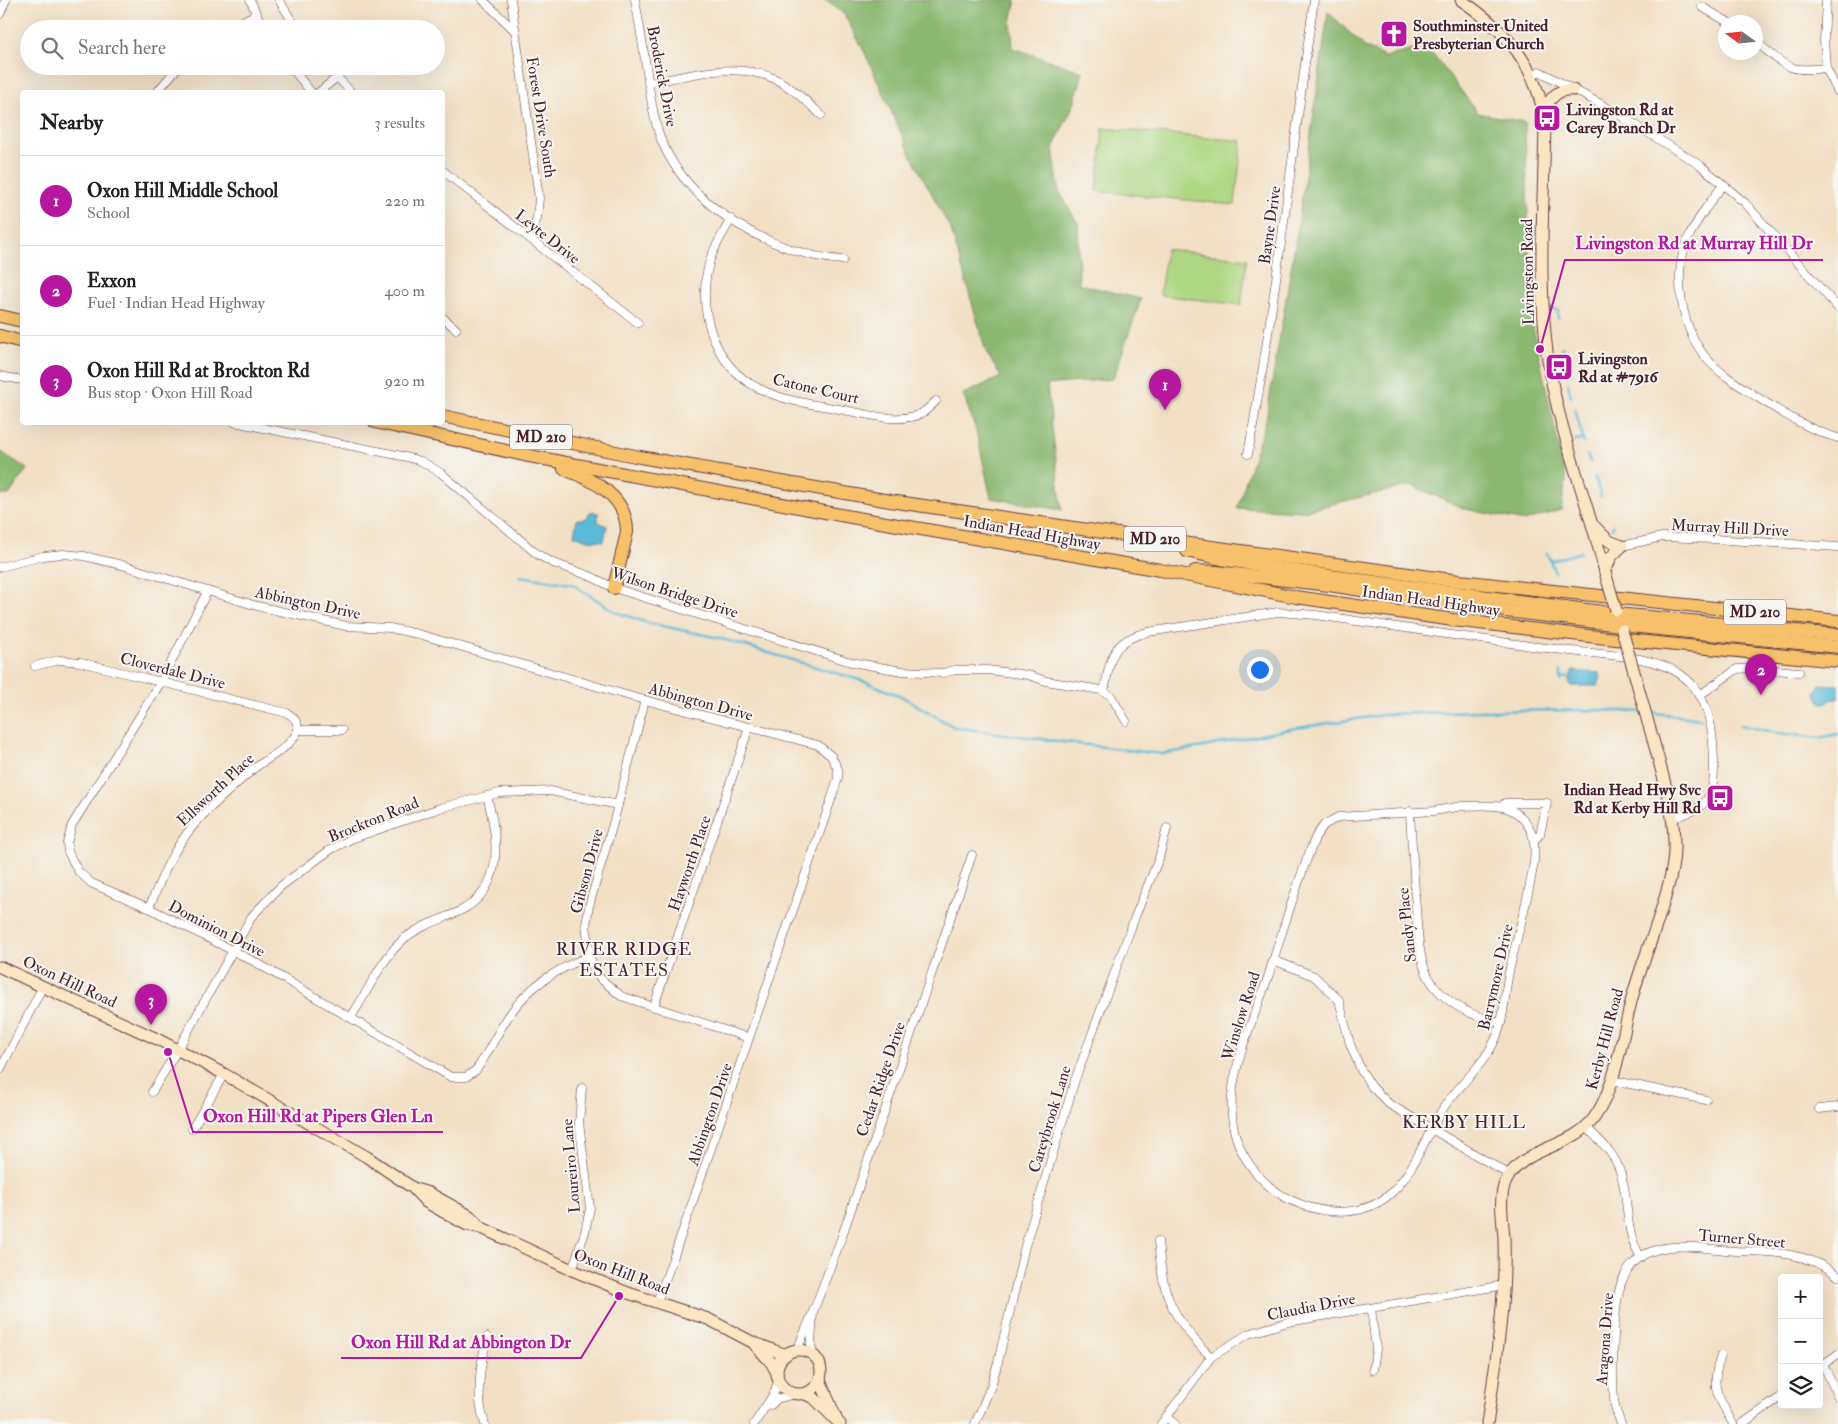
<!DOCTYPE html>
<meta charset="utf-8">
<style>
:root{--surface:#fff;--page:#f6f6f6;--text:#202124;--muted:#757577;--line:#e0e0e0;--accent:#b5179e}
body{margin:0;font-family:"IM FELL Double Pica",serif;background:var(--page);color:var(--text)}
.controls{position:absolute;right:15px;bottom:15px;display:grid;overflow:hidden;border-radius:5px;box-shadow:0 5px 20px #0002}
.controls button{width:45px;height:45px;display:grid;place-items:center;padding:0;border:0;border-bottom:1px solid var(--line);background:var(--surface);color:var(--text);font:25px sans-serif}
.compass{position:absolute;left:1718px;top:15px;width:45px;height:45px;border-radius:50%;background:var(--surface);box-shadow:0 5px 20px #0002;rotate:285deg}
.you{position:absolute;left:1259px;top:669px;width:18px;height:18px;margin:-12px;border:4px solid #fff;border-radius:50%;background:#1a73e8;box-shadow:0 0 0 8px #1a73e833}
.badge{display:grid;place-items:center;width:32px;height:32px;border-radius:50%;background:var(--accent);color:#fff;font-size:16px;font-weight:700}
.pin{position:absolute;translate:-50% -41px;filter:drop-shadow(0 1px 2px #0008)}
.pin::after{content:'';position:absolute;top:26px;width:18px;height:15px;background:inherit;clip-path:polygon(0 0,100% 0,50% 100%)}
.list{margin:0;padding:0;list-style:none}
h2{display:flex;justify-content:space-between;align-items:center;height:65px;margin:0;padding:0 20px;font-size:21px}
h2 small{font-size:16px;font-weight:400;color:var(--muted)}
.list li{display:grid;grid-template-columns:32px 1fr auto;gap:15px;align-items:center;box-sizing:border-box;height:90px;padding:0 20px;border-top:1px solid var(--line)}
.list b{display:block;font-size:19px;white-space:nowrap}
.list p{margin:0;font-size:16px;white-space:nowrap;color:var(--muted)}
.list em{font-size:16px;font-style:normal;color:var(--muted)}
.icon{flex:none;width:28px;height:28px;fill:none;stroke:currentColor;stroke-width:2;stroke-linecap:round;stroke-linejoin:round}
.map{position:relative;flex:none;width:1838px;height:1424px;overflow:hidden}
.search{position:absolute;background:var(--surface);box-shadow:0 5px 20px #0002;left:20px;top:20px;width:425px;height:55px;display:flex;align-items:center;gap:12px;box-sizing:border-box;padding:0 18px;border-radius:28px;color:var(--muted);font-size:19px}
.panel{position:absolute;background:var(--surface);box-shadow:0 5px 20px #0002;left:20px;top:90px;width:425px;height:335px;border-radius:5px}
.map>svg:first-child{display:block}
.green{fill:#add782;stroke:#7c7b56}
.forest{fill:#8ab870;stroke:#6a6c4e}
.water{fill:#5abad8;stroke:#526c82}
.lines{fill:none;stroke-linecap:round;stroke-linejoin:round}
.stream{stroke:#5abad8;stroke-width:2.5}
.minor-casing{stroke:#633c42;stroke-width:9}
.secondary-casing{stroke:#633c42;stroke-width:13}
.trunk-casing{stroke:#633c42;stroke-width:14}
.minor{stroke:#fff;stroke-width:8}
.secondary{stroke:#fbe6c4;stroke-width:11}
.trunk{stroke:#f6c16b;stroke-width:12}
.secondary-bridge-casing{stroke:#633c42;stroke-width:13;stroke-linecap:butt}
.secondary-bridge{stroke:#fbe6c4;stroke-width:11}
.labels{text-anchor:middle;stroke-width:4;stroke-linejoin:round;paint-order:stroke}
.shield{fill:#f6f6f2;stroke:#7e6067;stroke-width:1}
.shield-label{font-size:15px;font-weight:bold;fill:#4a1f2b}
.poi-label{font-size:16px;font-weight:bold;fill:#4a1f2b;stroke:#f6f6f2;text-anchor:start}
.street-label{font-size:16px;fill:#4a1f2b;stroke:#f6f6f2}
.neighbourhood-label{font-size:18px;letter-spacing:1px;fill:#4a1f2b;stroke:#f6f6f2}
.leader{fill:none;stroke:#b5179e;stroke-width:2}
.callout-dot{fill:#b5179e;stroke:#f6f6f2;stroke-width:2}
.callout-label{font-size:18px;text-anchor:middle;font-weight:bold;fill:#b5179e;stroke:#f6f6f2;stroke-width:4;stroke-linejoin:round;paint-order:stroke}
</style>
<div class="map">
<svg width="1838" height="1424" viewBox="0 0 1838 1424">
<rect width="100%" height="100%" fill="#f6f6f2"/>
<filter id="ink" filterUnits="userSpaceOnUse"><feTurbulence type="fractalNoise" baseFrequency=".02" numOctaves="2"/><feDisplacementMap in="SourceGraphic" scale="10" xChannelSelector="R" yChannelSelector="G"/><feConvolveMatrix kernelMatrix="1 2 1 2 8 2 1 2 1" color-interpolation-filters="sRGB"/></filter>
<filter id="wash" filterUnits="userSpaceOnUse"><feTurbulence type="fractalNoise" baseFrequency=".0096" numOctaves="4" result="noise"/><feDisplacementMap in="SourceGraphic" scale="20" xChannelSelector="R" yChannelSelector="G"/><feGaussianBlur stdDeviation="1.12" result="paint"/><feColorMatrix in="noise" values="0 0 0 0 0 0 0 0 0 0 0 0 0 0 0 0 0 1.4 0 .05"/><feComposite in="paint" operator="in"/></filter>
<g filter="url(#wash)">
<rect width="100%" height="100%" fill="#f2e0c5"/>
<g class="green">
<path d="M1103 128 1242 141 1235 205 1097 191Z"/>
<path d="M1166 249 1247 259 1241 305 1160 295Z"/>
</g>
<g class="forest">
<path d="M825 0H1016L1011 22 1013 48 1083 72 1074 104 1053 148 1059 191 1078 224 1079 284 1141 299 1113 379 1047 385 1062 510 991 498 976 430 963 394 1001 377 986 352 951 230 911 155 864 51 844 14Z"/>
<path d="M1328 12 1365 47 1385 57 1413 50 1434 55 1478 113 1525 122 1531 319 1566 480 1561 510 1524 521 1465 509 1411 485 1304 511 1237 508 1266 420 1298 226Z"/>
<path d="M0 451 27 469 9 495H0Z"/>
</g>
<g class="water">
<path d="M591 511 598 513V522L607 526 604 541 588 540 574 535 577 519H586Z"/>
<path d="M1572 671 1599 673C1602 678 1600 681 1597 686H1572L1569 682Z"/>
<path d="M1820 684 1838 685V699C1831 698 1826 704 1820 703L1816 693Z"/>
</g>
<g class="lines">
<g class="stream">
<path d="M1551 310H1558V318"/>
<path d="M1562 347 1565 367"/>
<path d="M1558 366 1565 365"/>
<path d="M1568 383 1571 397"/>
<path d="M1575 409 1584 443"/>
<path d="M1575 441 1583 440"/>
<path d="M1587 455 1590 462"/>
<path d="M1595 477 1601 497"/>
<path d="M1612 528 1613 525"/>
<path d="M1547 553 1555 573"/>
<path d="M1550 561 1581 552"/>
<path d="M520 576 572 584 616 612 648 623 719 638 866 682 901 696 954 727 1063 742 1161 754 1203 747 1290 729 1390 714 1477 711 1598 710 1641 712"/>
<path d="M1561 677 1569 678"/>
<path d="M1561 681V671"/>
<path d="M1649 712 1701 719"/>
<path d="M1740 725 1777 733 1819 738 1838 734"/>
</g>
</g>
</g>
<g filter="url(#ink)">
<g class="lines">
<defs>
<g id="minor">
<path d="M250 0 264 29"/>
<path d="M279 0 297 29"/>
<path d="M483 0 515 31"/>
<path d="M511 0 539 198 537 219 528 237"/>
<path d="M635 0C640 26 644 53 648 79 651 100 654 122 662 142 690 208 774 255 843 260"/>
<path d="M1826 0 1824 40 1826 68 1838 92"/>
<path d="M1702 7 1728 22"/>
<path d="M0 14 6 0"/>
<path d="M228 29 256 14"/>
<path d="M1756 42C1786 65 1785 73 1826 68"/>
<path d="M290 66 311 92"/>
<path d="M327 66 351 92"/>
<path d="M1533 75 1539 71 1608 108 1700 165 1745 203 1838 308"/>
<path d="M648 83C688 76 733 61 773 78 791 86 807 102 821 115"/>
<path d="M157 92 179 66"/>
<path d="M319 92 336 78"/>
<path d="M442 170 638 323"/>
<path d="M1723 185C1710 202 1697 219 1688 239 1672 275 1681 327 1706 358 1720 374 1739 385 1757 397 1782 413 1809 430 1838 438"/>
<path d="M731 219C724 232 715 245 710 260 696 307 712 365 758 388 783 401 812 404 839 409 862 413 900 425 922 413 927 410 932 405 936 401"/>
<path d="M442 317 456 329"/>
<path d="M0 376 22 380"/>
<path d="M234 422 402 456 421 461 441 473 537 554 553 563 590 576 614 588 851 662 902 671 943 673 955 670H987L1028 675 1046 681 1101 690 1111 696 1126 721"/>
<path d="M1248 454C1276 303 1292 151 1314 0"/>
<path d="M1622 546 1662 537 1713 539 1838 547"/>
<path d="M0 567 43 556 63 554 84 556 122 565 257 606 346 626 390 628 422 635 633 697 818 745 831 756 838 769V778L832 797 675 1253 657 1302"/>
<path d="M207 592 161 682 72 825 67 843 68 852 78 871 91 883 149 908 257 963 451 1077H466L476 1070C489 1053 497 1032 510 1014 530 985 557 969 590 956"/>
<path d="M35 666 59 660 80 662 287 713C295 717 298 722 298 730 291 748 267 758 252 770 236 784 219 799 204 814 174 844 165 870 149 908"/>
<path d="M1104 692C1111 658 1110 641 1148 632L1278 612 1316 615C1398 627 1481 640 1563 650 1598 655 1651 654 1680 674 1711 695 1714 735 1714 769 1714 801 1702 810 1673 818"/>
<path d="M1700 695 1737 669 1752 668 1799 672"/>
<path d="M645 700 614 820 589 906 586 925 590 956 593 968 601 979 621 996 749 1038"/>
<path d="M298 730H342"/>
<path d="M1462 806C1490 805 1517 801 1531 831 1535 840 1535 851 1534 861 1529 898 1517 935 1509 972 1504 994 1505 1019 1495 1040 1483 1066 1460 1084 1444 1107 1427 1133 1413 1175 1389 1195 1364 1216 1329 1215 1300 1204 1280 1197 1266 1186 1253 1169 1206 1111 1248 1038 1268 977 1283 930 1297 881 1316 836L1324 825 1338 817 1434 811Z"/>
<path d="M1502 806 1505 803H1547L1540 834 1534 841"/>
<path d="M1410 811C1411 839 1414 867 1415 895 1417 917 1417 939 1422 960 1430 996 1467 1016 1501 1023"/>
<path d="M1273 960 1314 976 1339 1000 1350 1044 1361 1070 1372 1087 1389 1104 1510 1175"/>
<path d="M654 1006 749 728"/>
<path d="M351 1017C367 993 383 956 405 938 421 925 441 920 460 911 506 888 498 837 487 796"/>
<path d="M0 1070 43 986"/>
<path d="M1611 1080 1706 1100"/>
<path d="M152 1092 178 1049 252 916 281 886 330 850 351 839 440 808 499 793 550 791 618 805"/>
<path d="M1819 1109 1838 1107"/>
<path d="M1586 1127C1598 1139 1612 1151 1618 1166 1631 1196 1622 1229 1641 1257"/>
<path d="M192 1129 224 1074"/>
<path d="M1158 1241C1160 1259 1161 1277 1167 1294 1175 1319 1193 1339 1211 1357"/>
<path d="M572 1270 585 1232 590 1208 579 1123 582 1088"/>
<path d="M1371 1308 1376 1349 1373 1370"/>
<path d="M813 1312 841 1239 972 855"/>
<path d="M797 1350 813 1312 811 1344 813 1355"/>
<path d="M1721 1356C1709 1388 1718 1396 1733 1424"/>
<path d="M1823 1364 1838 1397"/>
<path d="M1821 1366 1838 1354"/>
<path d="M771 1405 777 1399 794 1394"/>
<path d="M1166 1417 1175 1424"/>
<path d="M485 1424C475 1395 480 1367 487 1337"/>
<path d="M754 1424 773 1395 779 1380"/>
<path d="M975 1424 991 1386 998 1362 1025 1246 1075 1080 1135 917 1159 858 1167 828"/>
<path d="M1161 1424 1211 1357 1248 1334 1288 1322 1505 1285"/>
<path d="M1621 1424C1619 1418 1616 1412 1615 1406 1611 1381 1613 1304 1622 1281 1627 1269 1638 1256 1650 1252 1677 1241 1709 1250 1737 1251 1771 1251 1811 1253 1838 1276"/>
<path d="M1742 1424 1782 1396"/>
</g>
<g id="secondary">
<path d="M1461 0C1507 31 1536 65 1545 121 1544 201 1537 280 1548 360 1559 433 1588 501 1605 572"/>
<path d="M1543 110C1551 98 1558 88 1573 90"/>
<path d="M1594 526 1609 541 1622 546"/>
<path d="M1605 572 1611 557 1622 546"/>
<path d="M0 967 157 1039 224 1074 367 1157 413 1188 426 1202 449 1215 467 1225 482 1228"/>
<path d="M415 1189 429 1193 470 1216 482 1228 499 1236 572 1270 628 1293 708 1319 752 1342 786 1355"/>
<path d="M755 1345 771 1362 777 1373"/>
<circle cx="799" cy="1372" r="22"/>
<path d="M820 1380 836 1418"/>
<path d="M805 1394 814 1398 840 1424"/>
<path d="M1487 1424C1496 1362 1506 1300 1504 1238 1503 1221 1498 1197 1506 1181 1523 1146 1572 1149 1594 1118 1615 1090 1622 1037 1631 1002 1642 959 1662 918 1671 874 1680 833 1668 794 1657 754 1650 729 1643 705 1636 679"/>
</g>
<g id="trunk">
<path d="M0 316 22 321"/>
<path d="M0 336 22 342"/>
<path d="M442 416 640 457 890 501 1081 529 1459 581 1838 621"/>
<path d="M375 422 524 455 851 517 1160 570 1296 597 1453 620 1606 638 1838 661"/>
<path d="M564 469C594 480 627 496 627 532L614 588"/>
<path d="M1187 551 1221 559 1330 576 1617 614 1838 635"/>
<path d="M1195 571 1217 572 1329 585 1465 606 1620 625 1838 647"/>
</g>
</defs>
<use href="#minor" class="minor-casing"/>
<use href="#secondary" class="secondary-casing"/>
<use href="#trunk" class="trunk-casing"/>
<use href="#minor" class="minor"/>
<use href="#secondary" class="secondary"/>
<use href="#trunk" class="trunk"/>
<defs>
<g id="secondary-bridge">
<path d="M1605 572 1616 610"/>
<path d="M1622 630 1636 679"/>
</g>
</defs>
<use href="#secondary-bridge" class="secondary-bridge-casing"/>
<use href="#secondary-bridge" class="secondary-bridge"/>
</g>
</g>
<defs>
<symbol id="church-square" viewBox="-11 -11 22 22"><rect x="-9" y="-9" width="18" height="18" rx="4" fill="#b5179e" stroke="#f6f6f2"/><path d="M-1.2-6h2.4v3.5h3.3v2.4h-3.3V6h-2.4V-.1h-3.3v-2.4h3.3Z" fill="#fff"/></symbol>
<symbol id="bus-square" viewBox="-11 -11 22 22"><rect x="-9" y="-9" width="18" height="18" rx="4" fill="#b5179e" stroke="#f6f6f2"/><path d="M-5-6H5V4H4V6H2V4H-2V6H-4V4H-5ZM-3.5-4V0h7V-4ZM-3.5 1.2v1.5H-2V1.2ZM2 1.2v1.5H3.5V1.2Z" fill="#fff"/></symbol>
</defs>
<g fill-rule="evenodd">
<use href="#church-square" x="1378" y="18" width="32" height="32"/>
<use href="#bus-square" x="1531" y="102" width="32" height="32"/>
<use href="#bus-square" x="1543" y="351" width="32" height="32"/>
<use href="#bus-square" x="1704" y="782" width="32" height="32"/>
</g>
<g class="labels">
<g class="shield">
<rect x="510" y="424.5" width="62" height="25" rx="4"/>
<rect x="1124" y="526.5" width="62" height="25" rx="4"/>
<rect x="1724" y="599.5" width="62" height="25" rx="4"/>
</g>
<g class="shield-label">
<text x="541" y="442">MD 210</text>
<text x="1155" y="544">MD 210</text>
<text x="1755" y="617">MD 210</text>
</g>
<g class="poi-label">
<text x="1413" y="31">Southminster United<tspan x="1413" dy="18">Presbyterian Church</tspan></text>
<text x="1566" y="115">Livingston Rd at<tspan x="1566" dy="18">Carey Branch Dr</tspan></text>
<text x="1578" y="364">Livingston<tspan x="1578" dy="18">Rd at #7916</tspan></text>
<text x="1701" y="795" text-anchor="end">Indian Head Hwy Svc<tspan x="1701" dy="18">Rd at Kerby Hill Rd</tspan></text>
</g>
<g class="street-label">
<text transform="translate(663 76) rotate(79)" y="6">Broderick Drive</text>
<text transform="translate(542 117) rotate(81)" y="6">Forest Drive South</text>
<text transform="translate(1269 225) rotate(-82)" y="6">Bayne Drive</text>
<text transform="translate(548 236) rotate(38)" y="6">Leyte Drive</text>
<text transform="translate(1527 272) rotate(-91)" y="6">Livingston Road</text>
<text transform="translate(816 388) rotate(13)" y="6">Catone Court</text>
<text transform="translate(1730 527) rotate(3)" y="6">Murray Hill Drive</text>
<text transform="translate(1032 532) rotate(10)" y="6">Indian Head Highway</text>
<text transform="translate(675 592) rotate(18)" y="6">Wilson Bridge Drive</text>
<text transform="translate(1431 600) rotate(8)" y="6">Indian Head Highway</text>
<text transform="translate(308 602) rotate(12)" y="6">Abbington Drive</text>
<text transform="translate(173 670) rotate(14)" y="6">Cloverdale Drive</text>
<text transform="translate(701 701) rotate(15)" y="6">Abbington Drive</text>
<text transform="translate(215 789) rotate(-43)" y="6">Ellsworth Place</text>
<text transform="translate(373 819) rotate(-22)" y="6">Brockton Road</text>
<text transform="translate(689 863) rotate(-71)" y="6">Hayworth Place</text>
<text transform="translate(586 871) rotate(-75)" y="6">Gibson Drive</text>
<text transform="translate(1406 925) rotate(-96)" y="6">Sandy Place</text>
<text transform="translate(217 928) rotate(27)" y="6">Dominion Drive</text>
<text transform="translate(1495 977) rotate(-77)" y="6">Barrymore Drive</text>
<text transform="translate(70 981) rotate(25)" y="6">Oxon Hill Road</text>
<text transform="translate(1240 1016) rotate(-72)" y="6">Winslow Road</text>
<text transform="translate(1604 1039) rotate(-75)" y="6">Kerby Hill Road</text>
<text transform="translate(880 1079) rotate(-71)" y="6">Cedar Ridge Drive</text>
<text transform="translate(709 1114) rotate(-71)" y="6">Abbington Drive</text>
<text transform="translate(1049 1119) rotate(-73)" y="6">Careybrook Lane</text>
<text transform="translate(570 1166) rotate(-95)" y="6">Loureiro Lane</text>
<text transform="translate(1742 1238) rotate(5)" y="6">Turner Street</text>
<text transform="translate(622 1271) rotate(21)" y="6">Oxon Hill Road</text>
<text transform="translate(1311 1306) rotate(-11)" y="6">Claudia Drive</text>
<text transform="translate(1604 1339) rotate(-86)" y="6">Aragona Drive</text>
</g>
<g class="neighbourhood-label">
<text x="624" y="955">RIVER RIDGE<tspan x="624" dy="21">ESTATES</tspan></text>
<text x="1464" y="1128">KERBY HILL</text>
</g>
</g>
<path class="leader" d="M1540 349L1565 260H1823M168 1052L193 1132H443M619 1296L581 1358H341"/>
<g class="callout-dot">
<circle cx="1540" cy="349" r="5"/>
<circle cx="168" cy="1052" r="5"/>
<circle cx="619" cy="1296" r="5"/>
</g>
<g class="callout-label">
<text x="1694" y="249">Livingston Rd at Murray Hill Dr</text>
<text x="318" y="1122">Oxon Hill Rd at Pipers Glen Ln</text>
<text x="461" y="1348">Oxon Hill Rd at Abbington Dr</text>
</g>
</svg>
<div class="controls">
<button>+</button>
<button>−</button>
<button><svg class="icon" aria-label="layers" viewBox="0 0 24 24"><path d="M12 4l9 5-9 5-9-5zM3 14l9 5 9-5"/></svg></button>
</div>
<svg class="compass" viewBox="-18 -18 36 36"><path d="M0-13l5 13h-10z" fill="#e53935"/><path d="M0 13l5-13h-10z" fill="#757577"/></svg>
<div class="you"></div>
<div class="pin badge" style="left:1165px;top:410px">1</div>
<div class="pin badge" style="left:1761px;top:695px">2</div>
<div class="pin badge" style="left:151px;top:1025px">3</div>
<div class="search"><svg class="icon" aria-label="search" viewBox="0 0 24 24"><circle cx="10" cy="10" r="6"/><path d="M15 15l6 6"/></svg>Search here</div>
<section class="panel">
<h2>Nearby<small>3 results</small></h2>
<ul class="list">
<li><span class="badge">1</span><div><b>Oxon Hill Middle School</b><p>School</p></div><em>220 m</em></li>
<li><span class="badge">2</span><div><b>Exxon</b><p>Fuel · Indian Head Highway</p></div><em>400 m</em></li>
<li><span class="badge">3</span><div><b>Oxon Hill Rd at Brockton Rd</b><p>Bus stop · Oxon Hill Road</p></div><em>920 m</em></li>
</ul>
</section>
</div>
